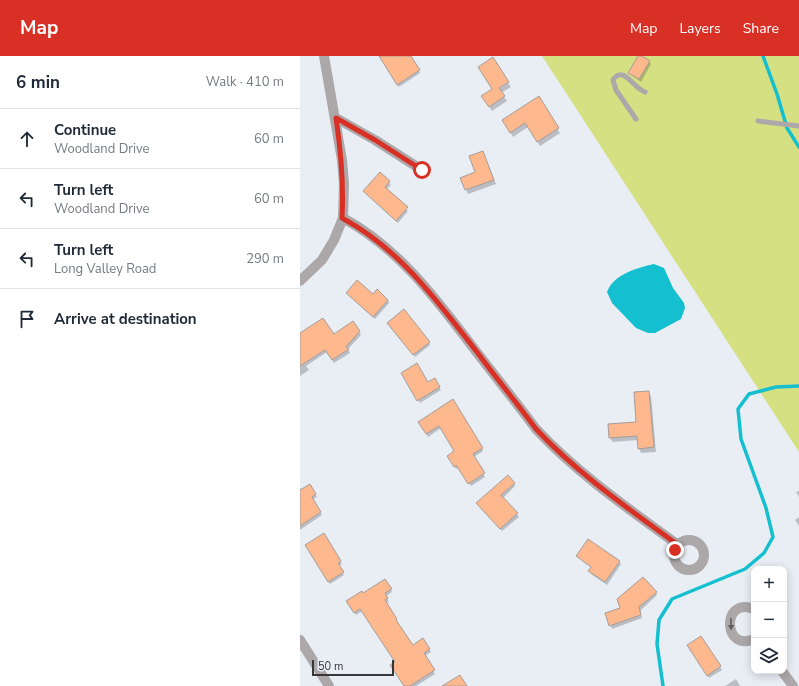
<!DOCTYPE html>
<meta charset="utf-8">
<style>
:root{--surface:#fff;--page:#f2f2f3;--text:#1f2937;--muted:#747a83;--line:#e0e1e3;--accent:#d93025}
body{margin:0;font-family:"Nunito Sans",sans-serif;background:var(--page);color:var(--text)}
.controls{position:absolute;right:12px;bottom:12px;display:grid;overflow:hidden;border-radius:8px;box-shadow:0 2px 10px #0003}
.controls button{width:36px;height:36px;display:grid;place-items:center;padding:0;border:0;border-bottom:1px solid var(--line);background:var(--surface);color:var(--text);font:20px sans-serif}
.scale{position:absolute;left:12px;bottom:10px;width:82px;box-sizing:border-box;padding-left:4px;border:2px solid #353739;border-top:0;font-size:11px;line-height:14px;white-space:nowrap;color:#353739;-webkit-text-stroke:3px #e9eef5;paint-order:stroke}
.stop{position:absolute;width:12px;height:12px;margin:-9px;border:3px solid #d93025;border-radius:50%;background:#fff}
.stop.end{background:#d93025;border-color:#fff;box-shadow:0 1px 4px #0008}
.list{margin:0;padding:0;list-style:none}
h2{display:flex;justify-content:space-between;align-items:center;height:52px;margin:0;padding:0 16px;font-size:17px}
h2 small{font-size:13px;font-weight:400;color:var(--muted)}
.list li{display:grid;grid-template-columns:26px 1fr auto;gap:12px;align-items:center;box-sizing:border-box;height:60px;padding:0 16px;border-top:1px solid var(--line)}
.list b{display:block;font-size:15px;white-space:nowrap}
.list p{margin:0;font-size:13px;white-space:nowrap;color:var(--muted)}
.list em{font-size:13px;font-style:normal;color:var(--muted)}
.icon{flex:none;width:22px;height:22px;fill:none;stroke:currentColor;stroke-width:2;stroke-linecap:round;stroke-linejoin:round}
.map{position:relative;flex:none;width:499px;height:630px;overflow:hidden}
header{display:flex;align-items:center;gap:24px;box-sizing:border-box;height:56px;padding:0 20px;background:var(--accent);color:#fff}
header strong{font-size:19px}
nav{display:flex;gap:22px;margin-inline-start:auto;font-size:14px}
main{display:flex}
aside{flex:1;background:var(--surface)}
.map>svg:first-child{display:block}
.green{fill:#d5e083}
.water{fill:#14bfcf}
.shadow{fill:#0003}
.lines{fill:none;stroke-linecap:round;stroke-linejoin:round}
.stream{stroke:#14bfcf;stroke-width:3.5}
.building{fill:#feb88e;stroke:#a59d99}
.lane{stroke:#aca7a8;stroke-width:5}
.street{stroke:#aca7a8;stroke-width:10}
.oneway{fill:#5f5e60}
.route{stroke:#d93025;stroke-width:5}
</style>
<header>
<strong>Map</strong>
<nav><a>Map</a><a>Layers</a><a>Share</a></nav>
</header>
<main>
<aside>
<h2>6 min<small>Walk · 410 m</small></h2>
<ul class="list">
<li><svg class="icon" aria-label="ahead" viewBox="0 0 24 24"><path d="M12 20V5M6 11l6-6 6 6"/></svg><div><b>Continue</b><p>Woodland Drive</p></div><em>60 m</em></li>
<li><svg class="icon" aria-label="left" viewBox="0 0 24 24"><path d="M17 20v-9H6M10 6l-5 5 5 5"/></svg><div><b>Turn left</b><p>Woodland Drive</p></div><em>60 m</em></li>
<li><svg class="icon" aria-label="left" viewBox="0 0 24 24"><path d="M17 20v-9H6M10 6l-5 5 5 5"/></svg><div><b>Turn left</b><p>Long Valley Road</p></div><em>290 m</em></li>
<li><svg class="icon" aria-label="arrive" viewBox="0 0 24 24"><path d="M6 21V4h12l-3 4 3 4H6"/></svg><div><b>Arrive at destination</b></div></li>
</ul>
</aside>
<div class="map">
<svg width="499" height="630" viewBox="0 0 499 630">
<rect width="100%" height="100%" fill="#e9eef5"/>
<path class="green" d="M242 0H499V396Z"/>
<path class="water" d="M354 208 364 212 373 232 384 247 385 252 381 263 355 277H348L336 272 312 247 307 236C314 218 337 212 354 208Z"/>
<g class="shadow">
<path d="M80 0H110L120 17 99 31Z"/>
<path d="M339 0 349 5 351 8 341 26 329 17Z"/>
<path d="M208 27 211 31 201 37 207 45 192 55 183 41Z"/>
<path d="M238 42 260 77 240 90 228 71 213 81 203 64Z"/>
<path d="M185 101 196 128 168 138 161 122 176 117Z"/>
<path d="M89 126 91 129 86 134 108 155 98 167 64 135Z"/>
<path d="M47 237 88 244 89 247 75 263Z"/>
<path d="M53 266 61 279 48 293 50 297 34 307 27 296 6 310 9 314 0 320V278L33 279Z"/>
<path d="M90 270 129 286 130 289 115 301Z"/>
<path d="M102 317 128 327 135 323 141 334 120 347Z"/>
<path d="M348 336 351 340 356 396 341 397 339 392 338 384 313 386 310 382 337 367Z"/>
<path d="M153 345 183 395 174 401 185 421 171 430 159 411 156 413 148 400 156 395 141 372 128 381 119 366Z"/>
<path d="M214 427 215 430 203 442 219 461 202 475 179 450Z"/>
<path d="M10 429 17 441 12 444 22 459 0 474V432L1 434Z"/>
<path d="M499 435V441L496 436Z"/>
<path d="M499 461V470L495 464Z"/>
<path d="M23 478 42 508 38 510 44 519 30 528 6 490Z"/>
<path d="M277 500 319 505 321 508 307 529 291 518 290 515 292 512Z"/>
<path d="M85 524 92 536 86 540 89 546 86 547 112 590 122 583 131 596 125 600 135 618 116 630H105L96 606 62 555 56 559 47 545 63 538Z"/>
<path d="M356 537 357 539 340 555 342 562 312 573 306 558Z"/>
<path d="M401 581 422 614 409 622 388 590Z"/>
<path d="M436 623 440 630H425Z"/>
</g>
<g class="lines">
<g class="stream">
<path d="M463 0 477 38 487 72 499 91"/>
<path d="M363 630 357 588 359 564 372 543 445 513 464 497 473 481 466 452 441 383 438 353 449 338 476 331 499 330"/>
</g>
</g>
<g class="building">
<path d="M79 0H111L120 14 97 29Z"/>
<path d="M338 0H342L350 5 339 23 328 17Z"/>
<path d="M193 1 209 26 199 32 205 40 189 51 181 40 192 33 178 11Z"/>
<path d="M239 40 259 72 237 86 225 67 210 77 202 64Z"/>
<path d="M183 95 194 124 165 134 160 122 175 116 169 100Z"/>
<path d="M80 116 90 125 85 131 108 151 96 165 63 135Z"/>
<path d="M57 224 73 238 77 233 88 244 73 261 46 237Z"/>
<path d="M104 253 130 286 113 299 87 267Z"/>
<path d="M23 262 34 278 53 265 60 275 46 291 49 293 32 304 25 294 0 310V277Z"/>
<path d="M117 307 128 326 135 322 140 331 117 345 101 317Z"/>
<path d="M349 335 354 391 338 393 337 380 309 382 308 368 336 366 334 336Z"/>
<path d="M153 343 183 392 173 398 185 417 168 428 156 409 154 411 147 400 154 395 139 370 126 378 118 366Z"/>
<path d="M208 419 215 427 201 439 218 457 200 473 176 447Z"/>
<path d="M10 428 16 438 12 441 21 456 0 470V434Z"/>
<path d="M24 477 41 505 38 507 44 516 28 526 5 489Z"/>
<path d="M288 483 320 505 305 526 288 515 291 511 276 500Z"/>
<path d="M343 521 357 536 339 551 341 559 309 570 305 557 320 552 317 543Z"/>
<path d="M85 523 92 533 85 537 88 542 85 544 97 563 96 564 113 589 123 582 130 593 124 597 135 614 110 630H104L90 609 95 606 60 553 54 557 46 545 62 535 63 537Z"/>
<path d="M401 580 421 610 407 620 387 589Z"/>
<path d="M160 619 167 630H142Z"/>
</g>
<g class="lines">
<g class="lane">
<path d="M336 63 316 34 313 24C323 8 334 33 345 36"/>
<path d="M458 65 499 70"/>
</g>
<g class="street">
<path d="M36 62 75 84 122 114"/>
<path d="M43 162C99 192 137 244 175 294 195 320 216 346 236 373 278 418 329 453 378 489"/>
<path d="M0 225 22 204 34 184 43 162 44 128 42 104 24 0"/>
<circle cx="389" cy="499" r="15"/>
<path d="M454 553C421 540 423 597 454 583"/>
<path d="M0 584 29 630"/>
<path d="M482 615 493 630"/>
</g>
</g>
<defs><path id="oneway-solid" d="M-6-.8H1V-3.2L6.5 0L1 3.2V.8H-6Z"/></defs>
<use class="oneway" href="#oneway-solid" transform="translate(431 568) rotate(89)"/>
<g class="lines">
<path class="route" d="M122 114 75 84 36 62C41 96 44 128 42 162 100 193 138 246 177 296 196 322 217 347 236 373 278 418 329 453 378 489L375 494"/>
</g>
</svg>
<div class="controls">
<button>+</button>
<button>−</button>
<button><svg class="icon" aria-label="layers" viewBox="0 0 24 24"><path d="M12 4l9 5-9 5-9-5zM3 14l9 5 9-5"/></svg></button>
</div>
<div class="scale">50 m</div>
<div class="stop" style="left:122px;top:114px"></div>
<div class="stop end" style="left:375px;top:494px"></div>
</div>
</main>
